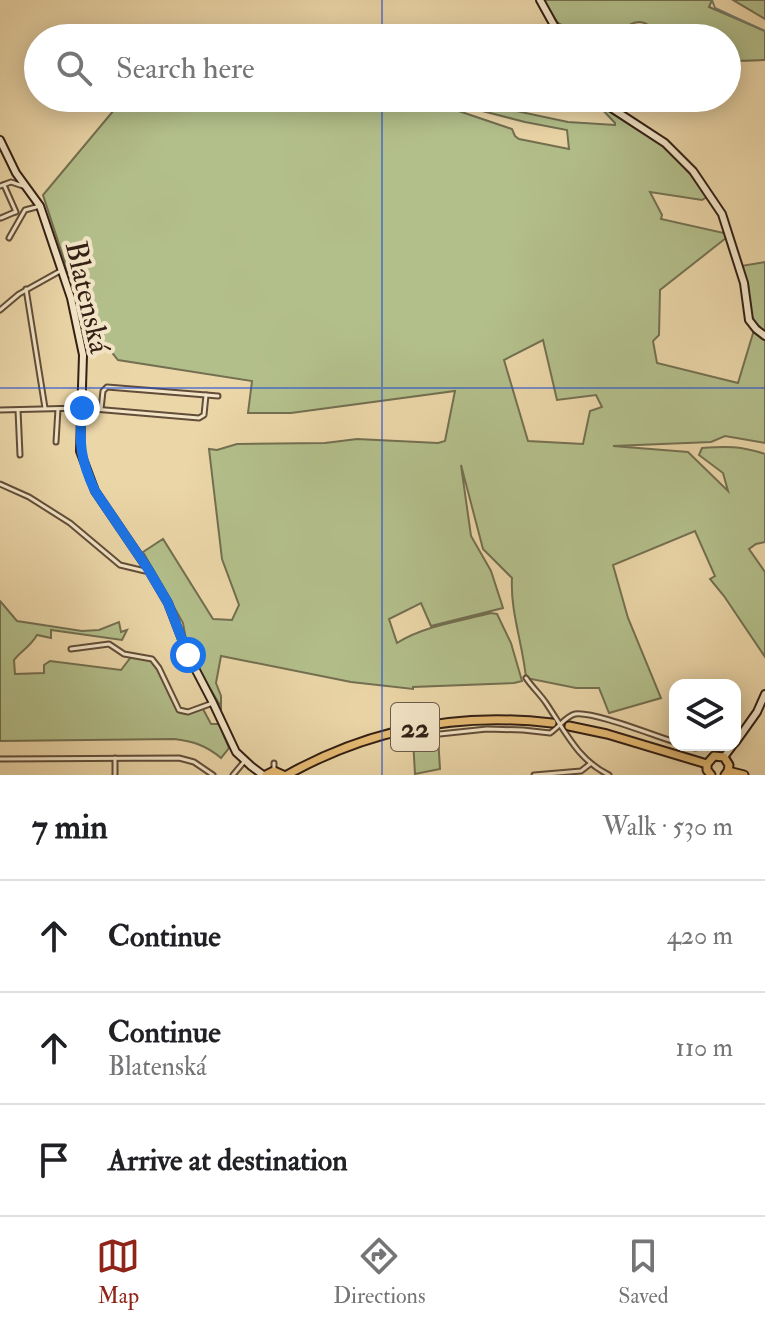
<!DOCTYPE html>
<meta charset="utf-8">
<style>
:root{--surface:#fff;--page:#f2f2f2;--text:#202124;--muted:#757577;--line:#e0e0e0;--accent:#8f2418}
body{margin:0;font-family:"IM FELL Double Pica",serif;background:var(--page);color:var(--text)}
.controls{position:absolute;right:24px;bottom:24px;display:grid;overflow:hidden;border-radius:16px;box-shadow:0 4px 20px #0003}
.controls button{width:72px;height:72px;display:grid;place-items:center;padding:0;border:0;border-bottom:2px solid var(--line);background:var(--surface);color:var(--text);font:40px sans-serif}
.stop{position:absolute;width:24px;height:24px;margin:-18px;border:6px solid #1a73e8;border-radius:50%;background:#fff}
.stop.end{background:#1a73e8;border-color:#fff;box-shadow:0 2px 8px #0008}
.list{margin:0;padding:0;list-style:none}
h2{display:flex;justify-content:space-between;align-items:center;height:104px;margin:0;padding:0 32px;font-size:34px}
h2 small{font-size:26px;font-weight:400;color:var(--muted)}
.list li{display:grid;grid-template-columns:52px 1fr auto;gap:24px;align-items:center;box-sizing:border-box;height:112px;padding:0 32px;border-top:2px solid var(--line)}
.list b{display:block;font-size:30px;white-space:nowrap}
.list p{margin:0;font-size:26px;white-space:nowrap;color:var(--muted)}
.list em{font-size:26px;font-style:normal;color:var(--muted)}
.icon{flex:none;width:44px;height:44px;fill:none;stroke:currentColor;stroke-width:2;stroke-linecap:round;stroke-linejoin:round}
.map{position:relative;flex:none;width:765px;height:775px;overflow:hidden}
.search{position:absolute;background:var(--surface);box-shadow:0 4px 20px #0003;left:24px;right:24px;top:24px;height:88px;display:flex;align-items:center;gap:20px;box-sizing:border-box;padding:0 28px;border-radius:44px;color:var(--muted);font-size:30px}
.sheet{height:440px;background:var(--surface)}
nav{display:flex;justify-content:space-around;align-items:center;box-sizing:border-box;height:112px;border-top:2px solid var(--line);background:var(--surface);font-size:22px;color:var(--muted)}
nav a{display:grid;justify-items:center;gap:4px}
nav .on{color:var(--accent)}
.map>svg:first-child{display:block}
.green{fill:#b3bf8b;stroke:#736f50;stroke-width:2;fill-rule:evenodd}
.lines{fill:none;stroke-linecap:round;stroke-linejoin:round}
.stream{stroke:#707c6a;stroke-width:2}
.street-casing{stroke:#614d39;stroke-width:7}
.secondary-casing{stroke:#331f14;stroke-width:10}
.primary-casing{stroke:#331f14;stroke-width:11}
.street{stroke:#f2e4c6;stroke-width:3}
.secondary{stroke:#f2e4c6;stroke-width:6}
.primary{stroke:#e6bb74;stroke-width:7}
.route{stroke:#1a73e8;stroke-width:10}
.grid{fill:none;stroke:#1d4ed8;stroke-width:2;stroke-opacity:0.55}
.labels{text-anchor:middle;stroke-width:8;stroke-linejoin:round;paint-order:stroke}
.shield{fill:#f2e4c6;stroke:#6c5a49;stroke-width:2}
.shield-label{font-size:28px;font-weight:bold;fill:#331f14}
.street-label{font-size:30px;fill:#331f14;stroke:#f2e4c6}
</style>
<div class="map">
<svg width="765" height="775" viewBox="0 0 765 775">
<rect width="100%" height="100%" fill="#ebd6a8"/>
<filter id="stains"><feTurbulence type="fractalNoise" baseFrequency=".0025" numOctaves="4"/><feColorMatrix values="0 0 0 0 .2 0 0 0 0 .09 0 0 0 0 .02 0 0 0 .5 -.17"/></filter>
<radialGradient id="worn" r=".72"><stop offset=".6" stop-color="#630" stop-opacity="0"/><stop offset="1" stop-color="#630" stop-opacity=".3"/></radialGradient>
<g class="green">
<path d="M543 0H712L709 7 765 31V60C752 60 739 62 727 60V38C712 38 676 41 663 36 650 31 648 17 631 24L628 27V38H591L565 27 557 22Z"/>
<path d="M733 0H765V19Z"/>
<path d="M124 98H402L438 104 512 129 515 136 519 139 569 149 567 130 525 122 432 98H455L568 122 615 125V123L599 106 601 105 668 149 691 175 707 197 702 200 650 192 662 215 661 219 724 233 726 238 660 290 659 335 653 341 657 363 738 383 754 330 765 337V443L725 436 711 442 613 446 688 452 728 491 723 473 699 455 702 448C727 446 741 446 765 454V542L756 544 749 549 765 572V657L724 596 710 579 715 576 695 531 613 565 628 618 661 698 609 713 599 688H576L526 678C523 645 510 611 512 578L483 549 461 465 471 536 491 571 503 608 431 626 421 603 389 619 397 643C424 626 460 621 491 613L497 614 511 643 522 681 514 683 413 687V689L351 682 221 656 216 683 221 696V707L188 651 183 623 143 552 163 539 213 619 232 620 239 605 222 559 209 449 217 450 237 444 325 443 357 439 438 443 445 441 455 391 291 413H248L252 381 118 360 82 315 43 195ZM543 340 557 400 596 395 602 407 590 411 583 444 528 441 504 360Z"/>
<path d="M765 262V331C746 321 751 302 748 284 746 278 743 272 741 266Z"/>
<path d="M0 601 17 621 82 631 99 630 119 622 121 632 127 630 122 640 51 630V638L37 635C30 647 22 650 14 660L15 674 44 673V665L50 661 121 670 131 657H150L155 662 177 707 186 713 206 707 203 709 211 724H219L229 748 221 758C207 746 193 741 174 739L0 741Z"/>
<path d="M438 736 440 769 415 774 413 739Z"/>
</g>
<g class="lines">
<path class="stream" d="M712 0 715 8 765 31"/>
<defs>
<g id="street">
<path d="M4 185 16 212"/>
<path d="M0 186 11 182 23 186"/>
<path d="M1 218 15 212"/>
<path d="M9 238 25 210 40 206"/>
<path d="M26 289 45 408"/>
<path d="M0 310 19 294 62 270"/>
<path d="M206 395 218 396"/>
<path d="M0 410 82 408 199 418 204 415 206 395 107 387 103 391 101 409"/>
<path d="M18 410 20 455"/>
<path d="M56 442 58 409"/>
<path d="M0 484 29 497 70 523 120 565 145 571 148 569"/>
<path d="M71 649 109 644 124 654 152 659 159 668 179 710 188 712 210 704"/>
<path d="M526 678C532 687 540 694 546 703 565 731 578 760 609 775"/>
<path d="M411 737 487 729 523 730 550 733C558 728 566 716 575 714 593 711 655 736 675 742"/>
<path d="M683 745 695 748 709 745"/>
<path d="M115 758V775"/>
<path d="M0 759 179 758 194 762 213 775"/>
<path d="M274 771V763"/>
<path d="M233 775 243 763"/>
<path d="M534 775 581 771 590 764"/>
</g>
<g id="secondary">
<path d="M540 0 561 38"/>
<path d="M596 98 665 143 693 171 722 214 744 283 749 320 756 329 765 336"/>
<path d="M0 140 16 173 40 206 71 298 83 355 80 451 95 491 148 569 168 603 188 655 213 703 236 752 251 766 263 775"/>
<path d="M735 743 757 712 765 694"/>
<path d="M724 757 733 745"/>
</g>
<g id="primary">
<path d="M569 726 607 734 707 764"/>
<path d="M707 764 714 756 724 757 729 765 728 771 725 775"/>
<path d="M707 764V770L711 775"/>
<path d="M728 771 744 775"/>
<path d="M266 775 274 771 283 775"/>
<path d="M287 775C369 729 459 712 552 723"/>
</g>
</defs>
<use href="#street" class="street-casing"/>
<use href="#secondary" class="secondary-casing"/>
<use href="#primary" class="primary-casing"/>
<use href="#street" class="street"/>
<use href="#secondary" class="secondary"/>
<use href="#primary" class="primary"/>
</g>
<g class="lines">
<path class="route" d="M82 408C79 443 80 459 95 491L148 569 168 603 188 655"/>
</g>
<path class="grid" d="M382 0V38M382 98V775M0 388H765"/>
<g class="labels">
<rect class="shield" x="391" y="703" width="48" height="48" rx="6"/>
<g class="shield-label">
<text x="415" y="737">22</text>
</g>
<g class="street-label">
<text transform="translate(88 297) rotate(77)" y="10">Blatenská</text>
</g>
</g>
<rect width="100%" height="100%" filter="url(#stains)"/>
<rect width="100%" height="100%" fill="url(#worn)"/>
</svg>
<div class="controls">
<button><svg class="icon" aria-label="layers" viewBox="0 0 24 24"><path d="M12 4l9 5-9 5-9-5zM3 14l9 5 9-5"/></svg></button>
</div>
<div class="stop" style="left:188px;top:655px"></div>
<div class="stop end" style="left:82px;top:408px"></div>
<div class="search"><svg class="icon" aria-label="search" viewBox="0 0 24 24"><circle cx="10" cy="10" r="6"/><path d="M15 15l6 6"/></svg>Search here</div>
</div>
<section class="sheet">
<h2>7 min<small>Walk · 530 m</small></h2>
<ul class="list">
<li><svg class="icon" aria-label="ahead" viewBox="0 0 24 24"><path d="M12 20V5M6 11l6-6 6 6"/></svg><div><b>Continue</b></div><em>420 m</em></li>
<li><svg class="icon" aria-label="ahead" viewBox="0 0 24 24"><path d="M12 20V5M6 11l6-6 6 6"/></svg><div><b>Continue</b><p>Blatenská</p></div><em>110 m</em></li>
<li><svg class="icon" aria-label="arrive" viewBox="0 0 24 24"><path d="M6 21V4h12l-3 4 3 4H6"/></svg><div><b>Arrive at destination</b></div></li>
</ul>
</section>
<nav>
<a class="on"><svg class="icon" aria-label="map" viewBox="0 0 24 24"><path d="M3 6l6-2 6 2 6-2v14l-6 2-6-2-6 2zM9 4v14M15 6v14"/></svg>Map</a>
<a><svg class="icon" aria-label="directions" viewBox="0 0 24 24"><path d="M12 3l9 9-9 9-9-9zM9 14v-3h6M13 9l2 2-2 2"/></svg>Directions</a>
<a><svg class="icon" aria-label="saved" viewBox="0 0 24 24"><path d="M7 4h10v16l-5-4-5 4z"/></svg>Saved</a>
</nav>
